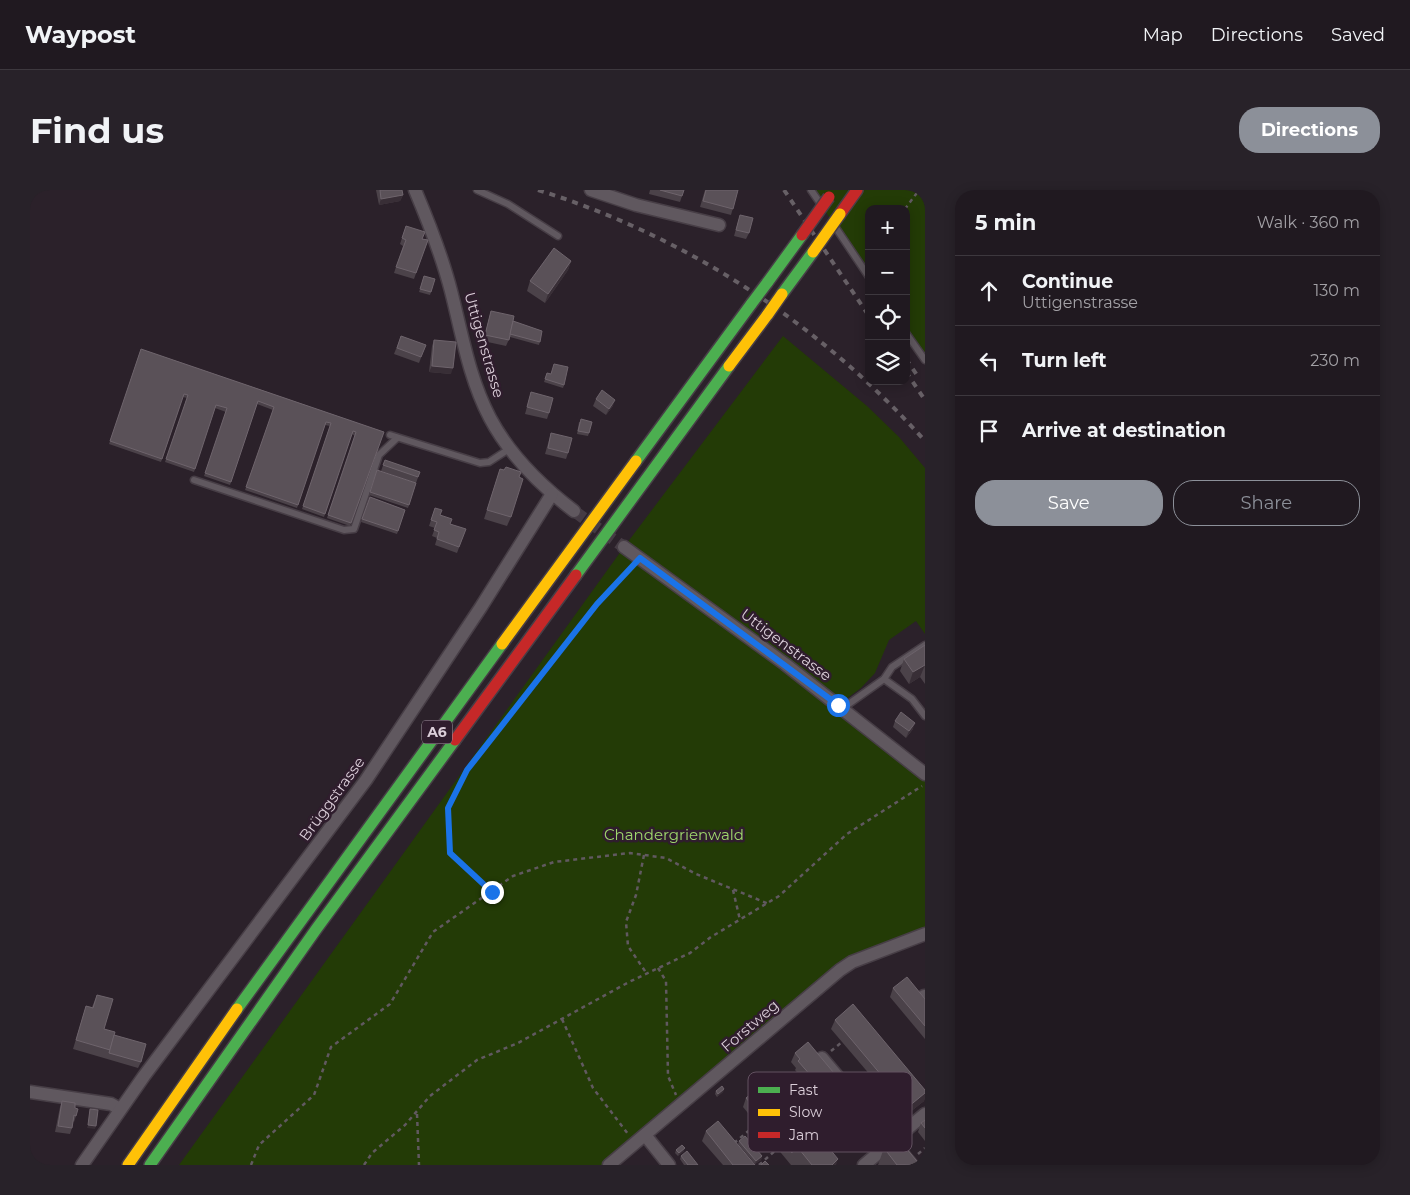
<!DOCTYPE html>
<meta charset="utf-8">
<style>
:root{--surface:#201920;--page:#282229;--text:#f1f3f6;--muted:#a2a0a5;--line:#3d383e;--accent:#8c9099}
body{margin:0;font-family:Montserrat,sans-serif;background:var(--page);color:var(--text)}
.controls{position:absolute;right:15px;top:15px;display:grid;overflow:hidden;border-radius:10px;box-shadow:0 2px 12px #0003}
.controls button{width:45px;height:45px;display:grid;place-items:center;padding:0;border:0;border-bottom:1px solid var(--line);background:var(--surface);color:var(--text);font:25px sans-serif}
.stop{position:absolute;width:15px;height:15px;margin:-11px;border:4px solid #1a73e8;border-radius:50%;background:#fff}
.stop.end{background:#1a73e8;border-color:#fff;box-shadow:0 1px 5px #0008}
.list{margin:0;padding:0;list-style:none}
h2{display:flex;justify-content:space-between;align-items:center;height:65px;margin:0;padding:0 20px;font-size:21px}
h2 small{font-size:16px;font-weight:400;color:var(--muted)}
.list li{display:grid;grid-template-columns:32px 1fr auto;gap:15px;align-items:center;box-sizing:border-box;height:70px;padding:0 20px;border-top:1px solid var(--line)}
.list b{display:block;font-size:19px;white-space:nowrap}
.list p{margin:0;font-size:16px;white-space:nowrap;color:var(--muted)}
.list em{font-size:16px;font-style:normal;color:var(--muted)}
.actions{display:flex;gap:10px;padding:15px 20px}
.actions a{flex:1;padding:11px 0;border:1px solid var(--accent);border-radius:20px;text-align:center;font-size:18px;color:var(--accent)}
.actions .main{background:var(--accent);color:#fff}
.icon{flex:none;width:28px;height:28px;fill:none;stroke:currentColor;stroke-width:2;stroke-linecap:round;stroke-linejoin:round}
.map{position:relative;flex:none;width:895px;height:975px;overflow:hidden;border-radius:20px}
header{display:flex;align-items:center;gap:30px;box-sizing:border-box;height:70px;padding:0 25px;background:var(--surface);border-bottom:1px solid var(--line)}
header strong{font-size:24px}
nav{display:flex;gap:28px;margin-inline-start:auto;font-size:18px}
.intro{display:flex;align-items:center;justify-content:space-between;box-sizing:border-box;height:120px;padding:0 30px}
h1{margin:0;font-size:35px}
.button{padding:12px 22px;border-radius:20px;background:var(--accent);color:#fff;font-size:18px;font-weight:700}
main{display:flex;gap:30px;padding:0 30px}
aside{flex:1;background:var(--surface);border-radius:20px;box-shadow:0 2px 12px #0003}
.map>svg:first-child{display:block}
.green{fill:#233b06}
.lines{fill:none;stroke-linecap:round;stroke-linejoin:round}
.street-tunnel{stroke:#453b44;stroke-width:12;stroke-dasharray:12 6;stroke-linecap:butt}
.lane-casing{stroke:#473e46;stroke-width:9}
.street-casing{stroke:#473e46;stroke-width:15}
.fast-casing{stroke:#473e46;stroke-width:14}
.slow-casing{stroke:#473e46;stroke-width:14}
.jam-casing{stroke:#473e46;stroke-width:14}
.path{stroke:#615960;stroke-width:2.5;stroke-dasharray:4 4;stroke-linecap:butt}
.lane{stroke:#60585f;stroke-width:6}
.street{stroke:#60585f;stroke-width:12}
.fast{stroke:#4caf50;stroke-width:11}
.slow{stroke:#ffc107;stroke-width:11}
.jam{stroke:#c62828;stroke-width:11}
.rail{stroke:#676066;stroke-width:4;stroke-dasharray:6 6;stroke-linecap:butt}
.fast-bridge-casing{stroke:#473e46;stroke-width:14;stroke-linecap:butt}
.slow-bridge-casing{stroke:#473e46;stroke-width:14;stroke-linecap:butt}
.jam-bridge-casing{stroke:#473e46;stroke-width:14;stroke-linecap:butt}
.fast-bridge{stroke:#4caf50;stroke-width:11}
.slow-bridge{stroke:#ffc107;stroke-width:11}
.jam-bridge{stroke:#c62828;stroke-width:11}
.wall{fill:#4b4249}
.shaded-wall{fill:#382e36}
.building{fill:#5a5158;stroke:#6e646c}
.route{stroke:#1a73e8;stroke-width:6}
.labels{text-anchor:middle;stroke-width:5;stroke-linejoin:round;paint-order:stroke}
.shield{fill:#2f1d2d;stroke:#a799a5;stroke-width:1}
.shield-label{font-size:14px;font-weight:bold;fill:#dbced9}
.street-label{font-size:15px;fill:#dbced9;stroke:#2f1d2d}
.park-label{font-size:15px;fill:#9fd86d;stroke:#2f1d2d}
.key{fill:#2f1d2d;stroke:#635261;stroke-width:1}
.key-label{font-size:14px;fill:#dbced9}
</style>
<header>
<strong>Waypost</strong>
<nav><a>Map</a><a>Directions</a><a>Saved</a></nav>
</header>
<div class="intro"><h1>Find us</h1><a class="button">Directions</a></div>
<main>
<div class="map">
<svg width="895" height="975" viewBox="0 0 895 975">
<rect width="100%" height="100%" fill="#2b212a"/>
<g class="green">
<path d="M781 0H895V170L876 143V19H839V87Z"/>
<path d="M753 146 837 216 869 247 895 278V444L886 431 859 450 845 483 831 498 808 515 895 584V744L822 772 579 975H149L594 357Z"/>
</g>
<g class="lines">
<path class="street-tunnel" d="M544 321 594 357"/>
<defs>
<g id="lane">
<path d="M447 0 478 14 528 46"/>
<path d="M781 0 790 13"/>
<path d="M806 38 839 87"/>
<path d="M876 143 895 170"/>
<path d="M360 245 450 273 459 272 479 259"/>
<path d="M164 290 314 340 324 339 349 265 367 248"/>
<path d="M854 489 882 509 895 526"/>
<path d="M813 518 854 489 862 477 895 455"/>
</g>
<g id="street">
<path d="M385 0C399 33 412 66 421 101 432 144 439 188 460 228 480 266 510 295 544 321"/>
<path d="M561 0 606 15 689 35"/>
<path d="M594 357 755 474 895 584"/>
<path d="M894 806 895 807"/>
<path d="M792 868 882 975"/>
<path d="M0 902 81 914 90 919"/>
<path d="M615 945 639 975"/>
<path d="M52 975 114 886 336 590 451 417 522 304"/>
<path d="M579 975 810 780 822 772 895 744"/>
<path d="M834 975 895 924"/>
</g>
<g id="fast">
<path d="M737 93 772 45"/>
<path d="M752 104 783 62"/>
<path d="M606 271 722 113"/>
<path d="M546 385 699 176"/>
<path d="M207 819 472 454"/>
<path d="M120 975 287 738 425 550"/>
</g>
<g id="slow">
<path d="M699 176 738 124"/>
<path d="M472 454 606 271"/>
<path d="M98 975 207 819"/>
</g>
<g id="jam">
<path d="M810 24 827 0"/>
<path d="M425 550 546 385"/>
</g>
</defs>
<use href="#lane" class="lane-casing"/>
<use href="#street" class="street-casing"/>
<use href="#fast" class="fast-casing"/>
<use href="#slow" class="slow-casing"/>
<use href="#jam" class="jam-casing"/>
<g class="path">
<path d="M875 19 889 0"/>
<path d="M614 665 606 705 596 732 598 756 617 784"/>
<path d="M703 700 710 730"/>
<path d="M461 702 420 663 418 618 437 580 567 414 602 377"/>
<path d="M628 778 636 791 638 886 646 905"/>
<path d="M532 829 563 898 598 944"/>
<path d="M801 861 812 852"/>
<path d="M827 891 838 882"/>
<path d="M853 922 864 913"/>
<path d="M387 924 389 975"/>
<path d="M704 953 727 934"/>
<path d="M888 964 895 958"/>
<path d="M221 975 229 955 284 905 301 857 360 814 403 742 483 686 524 672 600 663 636 668 666 684 739 714"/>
<path d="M334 975 342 963 375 935 400 906 447 870 488 853 599 792 660 763 681 747 749 706 817 644 892 596"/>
<path d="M729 975 747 959"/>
</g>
<use href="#lane" class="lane"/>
<use href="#street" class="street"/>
<use href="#fast" class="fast"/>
<use href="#slow" class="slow"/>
<use href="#jam" class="jam"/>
<g class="rail">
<path d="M508 0C658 47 790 134 895 251"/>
<path d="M754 0 839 126"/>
<path d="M876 169 889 188"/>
<path d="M876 182 895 210"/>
</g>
<defs>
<path id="fast-bridge" d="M722 113 737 93"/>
<g id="slow-bridge">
<path d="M783 62 810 24"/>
<path d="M738 124 752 104"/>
</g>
<path id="jam-bridge" d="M772 45 799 7"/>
</defs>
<use href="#fast-bridge" class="fast-bridge-casing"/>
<use href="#slow-bridge" class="slow-bridge-casing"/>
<use href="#jam-bridge" class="jam-bridge-casing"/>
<use href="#fast-bridge" class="fast-bridge"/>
<use href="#slow-bridge" class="slow-bridge"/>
<use href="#jam-bridge" class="jam-bridge"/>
</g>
<g class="wall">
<path d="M346 0H372L373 5 370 11 349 15Z"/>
<path d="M620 0H654L650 12 619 4Z"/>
<path d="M675 0H708L701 25 670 17Z"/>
<path d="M710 25 719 43 716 49 704 46Z"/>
<path d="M376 36 393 49 398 50 384 89 364 83 373 56 370 54Z"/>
<path d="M541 71 538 80 515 113 497 101 500 91Z"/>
<path d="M394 86 405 89 400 105 389 102Z"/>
<path d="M461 121 483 131 512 141 509 155 480 147 476 156 453 151Z"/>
<path d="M371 146 396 155 389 173 364 164Z"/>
<path d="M404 150 421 184 399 182 402 156Z"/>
<path d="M111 159 354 242 320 336 297 328 325 246 322 244 294 327 272 319 300 236 295 235 267 318 215 300 243 220 227 214 200 295 174 286 196 222 185 218 164 282 135 272 157 208 153 207 131 272 79 254Z"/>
<path d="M517 183 534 195 533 198 514 192Z"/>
<path d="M501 202 519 223 517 229 495 224Z"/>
<path d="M566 209 583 216 576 225 563 216Z"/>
<path d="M549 232H562L558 246 547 244Z"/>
<path d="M521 243 538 263 536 269 515 264Z"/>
<path d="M355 270 390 282 386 293 351 281Z"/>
<path d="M470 279 489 287 481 327 477 336 454 329Z"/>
<path d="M347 280 386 293 378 318 339 305Z"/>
<path d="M340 307 375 320 367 344 331 332Z"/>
<path d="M405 318 410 325 420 334 436 339 427 363 405 355 407 348 402 346 405 338 399 336Z"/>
<path d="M895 455V494L890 487 879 494 870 481 874 469Z"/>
<path d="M865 531 883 539 876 548 863 537Z"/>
<path d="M863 798 895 809V849L860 807Z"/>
<path d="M67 805 74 839 84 845 111 872 108 878 43 859 56 816 62 817Z"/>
<path d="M805 830 895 900V907L894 911 875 926 801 839Z"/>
<path d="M765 863 836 934 822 945 817 939 816 941 787 903 786 904 765 880 766 878 761 872Z"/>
<path d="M694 899 693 902 687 907 685 904 686 901Z"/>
<path d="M716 908 777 944 806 975H761L713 917Z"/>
<path d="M32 911 45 918 46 926 44 932 43 931 42 938 40 944 25 942 30 917Z"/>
<path d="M895 930V951L888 942 891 933Z"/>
<path d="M676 941 725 975H693L672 951Z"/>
<path d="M709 951 732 966 731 970 725 974 708 954Z"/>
<path d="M854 958 890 975H848Z"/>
<path d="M646 960 654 961 648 966 645 963Z"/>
<path d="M651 966 668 975H654L650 969Z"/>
</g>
<g class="shaded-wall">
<path d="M373 5 370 11 349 15 351 9Z"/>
<path d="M541 71 538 80 515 113 518 104Z"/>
<path d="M402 176 423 178 421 184 399 182Z"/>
<path d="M585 210 583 216 576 225 579 219Z"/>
<path d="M895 475 890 487 879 494 883 482Z"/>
<path d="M885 533 883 539 876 548 879 541Z"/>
<path d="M790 894 787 903 786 904 789 895Z"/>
<path d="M694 899 693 902 687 907 688 904Z"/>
<path d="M895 903V907L894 911 875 926 878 917Z"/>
<path d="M839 925 836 934 822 945 826 936Z"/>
<path d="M821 930 817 939 816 941 819 932Z"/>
<path d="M58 935 66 936 65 939 57 938Z"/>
<path d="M655 958 654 961 648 966 649 963Z"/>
<path d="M732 966 731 970 725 974 726 971Z"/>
<path d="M808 969 806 975H802Z"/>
</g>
<g class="building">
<path d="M350 0H372L373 5 351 9Z"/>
<path d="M630 0H654L652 6Z"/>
<path d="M676 0H708L703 19 673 11Z"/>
<path d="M710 25 723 28 719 43 706 40Z"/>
<path d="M376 36 395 42 392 49 398 50 386 83 366 77 376 50 372 48Z"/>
<path d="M524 58 541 71 518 104 500 91Z"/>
<path d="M394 86 405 89 401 102 390 99Z"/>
<path d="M461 121 484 126 479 150 455 145Z"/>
<path d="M483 131 512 141 510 152 480 144Z"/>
<path d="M371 146 396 155 391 167 367 158Z"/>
<path d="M404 150 426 152 423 178 402 176Z"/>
<path d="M111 159 354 242 321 333 298 325 326 242 323 241 295 324 273 316 301 233 296 232 268 315 216 297 244 217 228 211 201 292 175 283 197 218 186 215 165 279 136 269 158 205 154 204 132 269 80 251Z"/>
<path d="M524 174 538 177 534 195 515 189 517 183 521 184Z"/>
<path d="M572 200 585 210 579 219 566 209Z"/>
<path d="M501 202 523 208 519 223 497 217Z"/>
<path d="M551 229 562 232 559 243 548 241Z"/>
<path d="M521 243 542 248 538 263 518 258Z"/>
<path d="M355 270 390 282 388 287 353 275Z"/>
<path d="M476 277 491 282 489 287 493 289 481 327 457 320 470 279 474 280Z"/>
<path d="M347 280 386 293 379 315 340 302Z"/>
<path d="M340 307 375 320 368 341 332 329Z"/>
<path d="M405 318 412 320 410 325 422 329 420 334 436 339 429 357 407 349 409 342 404 340 407 332 401 330Z"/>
<path d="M895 455V475L883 482 874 469Z"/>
<path d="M871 522 885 533 879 541 865 531Z"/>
<path d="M877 787 895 809V836L863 798Z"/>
<path d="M67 805 83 809 74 839 85 842 80 860 46 850 56 816 63 818Z"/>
<path d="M823 814 895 900V903L878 917 805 830Z"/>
<path d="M84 845 116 854 111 872 79 863Z"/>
<path d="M778 852 839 925 826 936 821 930 819 932 790 894 789 895 768 871 770 869 765 863Z"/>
<path d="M734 893 777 944 765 954 762 963 716 908Z"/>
<path d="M692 896 694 899 688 904 686 901Z"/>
<path d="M32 911 45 913V918L48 919 46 926 44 925 42 938 28 936Z"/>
<path d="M60 919 68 920 66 936 58 935Z"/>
<path d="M895 930V938L891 933Z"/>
<path d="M688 931 725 975H703L676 941Z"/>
<path d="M783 939 808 969 802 975H782L765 954Z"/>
<path d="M715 946 732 966 726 971 709 951Z"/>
<path d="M867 947 890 975H867L854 958Z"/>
<path d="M652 955 655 958 649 963 646 960Z"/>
<path d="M657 961 668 975H658L651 966Z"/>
<path d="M735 971 739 975H731Z"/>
</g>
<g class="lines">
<path class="route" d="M462 702 420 663 418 618 437 580 567 414 610 368 808 515"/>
</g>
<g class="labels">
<rect class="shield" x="392" y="530.5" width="30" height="23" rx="4"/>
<g class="shield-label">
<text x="407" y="547">A6</text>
</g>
<g class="street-label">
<text transform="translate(454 155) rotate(74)" y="5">Uttigenstrasse</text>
<text transform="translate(756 455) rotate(37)" y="5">Uttigenstrasse</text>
<text transform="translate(302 609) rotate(-54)" y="5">Brüggstrasse</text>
<text transform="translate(720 836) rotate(-41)" y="5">Forstweg</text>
</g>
<g class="park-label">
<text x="644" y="650">Chandergrienwald</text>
</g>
</g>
<rect x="718" y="882" width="164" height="80" rx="8" class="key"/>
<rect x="728" y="897" width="22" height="6" fill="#4caf50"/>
<rect x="728" y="919" width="22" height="7" fill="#ffc107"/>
<rect x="728" y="942" width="22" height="6" fill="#c62828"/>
<g class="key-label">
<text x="759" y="905">Fast</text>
<text x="759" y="927">Slow</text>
<text x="759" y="950">Jam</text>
</g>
</svg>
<div class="controls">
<button>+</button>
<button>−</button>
<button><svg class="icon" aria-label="locate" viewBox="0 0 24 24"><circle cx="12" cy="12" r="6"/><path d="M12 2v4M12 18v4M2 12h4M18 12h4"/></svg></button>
<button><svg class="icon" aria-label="layers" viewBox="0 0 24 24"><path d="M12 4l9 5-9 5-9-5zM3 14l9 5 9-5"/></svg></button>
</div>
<div class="stop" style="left:808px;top:515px"></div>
<div class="stop end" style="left:462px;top:702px"></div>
</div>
<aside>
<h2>5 min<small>Walk · 360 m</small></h2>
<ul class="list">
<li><svg class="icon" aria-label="ahead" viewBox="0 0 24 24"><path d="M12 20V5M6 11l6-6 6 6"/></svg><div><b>Continue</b><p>Uttigenstrasse</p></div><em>130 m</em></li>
<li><svg class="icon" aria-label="left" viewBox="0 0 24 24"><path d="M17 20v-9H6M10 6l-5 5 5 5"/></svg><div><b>Turn left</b></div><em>230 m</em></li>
<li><svg class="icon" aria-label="arrive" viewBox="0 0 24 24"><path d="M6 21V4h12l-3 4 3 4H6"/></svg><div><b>Arrive at destination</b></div></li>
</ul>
<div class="actions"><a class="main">Save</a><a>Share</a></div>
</aside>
</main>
